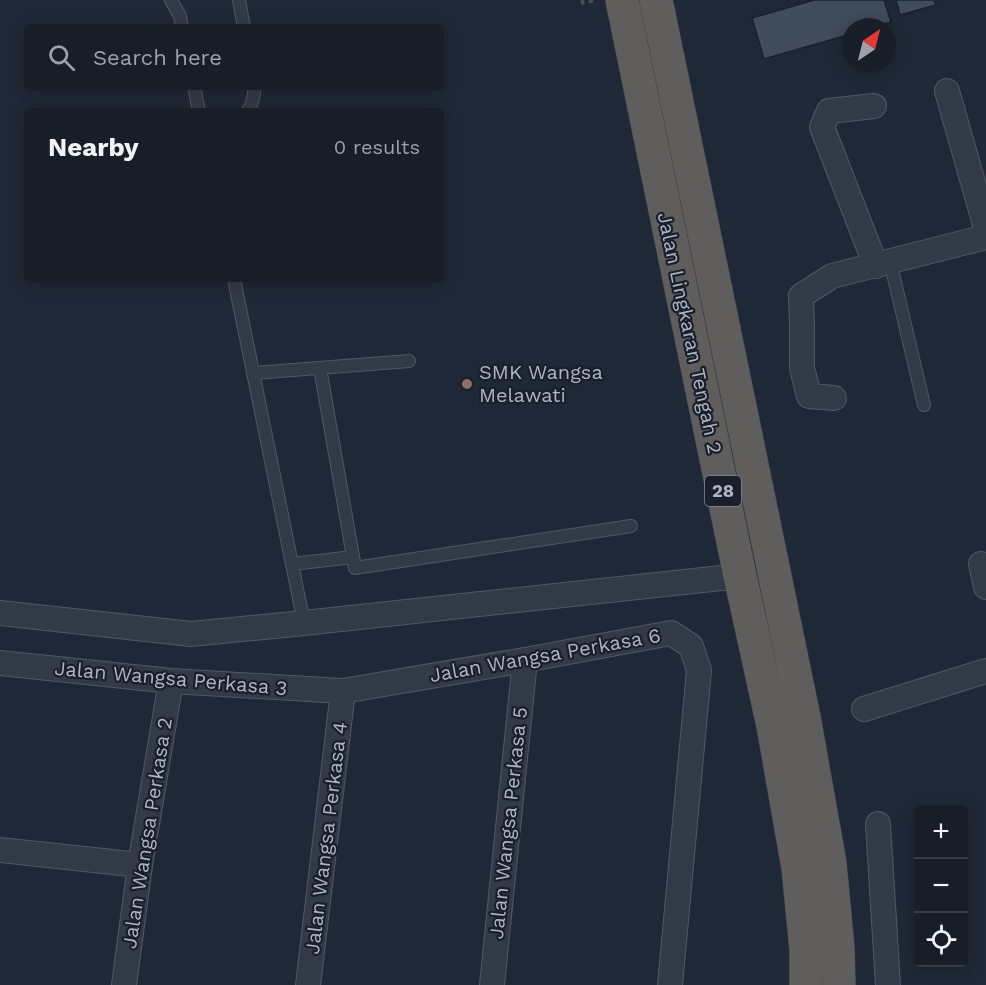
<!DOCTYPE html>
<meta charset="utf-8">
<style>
:root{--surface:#171e28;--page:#202730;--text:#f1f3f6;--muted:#9ea2a8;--line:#363c45}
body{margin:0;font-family:"Work Sans",sans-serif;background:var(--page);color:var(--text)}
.controls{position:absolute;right:18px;bottom:18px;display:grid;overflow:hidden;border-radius:6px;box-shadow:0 3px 15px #0003}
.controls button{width:54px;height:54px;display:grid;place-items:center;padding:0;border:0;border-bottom:2px solid var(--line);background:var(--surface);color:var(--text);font:30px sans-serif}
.compass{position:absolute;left:842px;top:18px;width:54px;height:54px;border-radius:50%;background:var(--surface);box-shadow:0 3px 15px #0003;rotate:35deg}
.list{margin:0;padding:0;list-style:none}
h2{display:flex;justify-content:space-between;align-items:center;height:78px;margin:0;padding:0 24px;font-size:26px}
h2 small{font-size:20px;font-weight:400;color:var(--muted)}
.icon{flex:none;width:33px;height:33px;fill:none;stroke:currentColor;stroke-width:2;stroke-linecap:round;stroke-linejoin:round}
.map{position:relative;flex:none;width:986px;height:985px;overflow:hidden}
.search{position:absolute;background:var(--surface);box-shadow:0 3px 15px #0003;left:24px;top:24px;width:420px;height:66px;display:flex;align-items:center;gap:15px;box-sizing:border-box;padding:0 21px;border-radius:6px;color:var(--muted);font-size:22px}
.panel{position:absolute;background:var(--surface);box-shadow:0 3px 15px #0003;left:24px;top:108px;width:420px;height:174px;border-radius:6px}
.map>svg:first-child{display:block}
.building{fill:#404b5b;stroke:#1a212d;stroke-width:1.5}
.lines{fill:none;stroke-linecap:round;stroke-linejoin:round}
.service-casing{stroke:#505865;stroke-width:14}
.minor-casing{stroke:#505865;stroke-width:26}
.trunk-casing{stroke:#3a424e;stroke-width:34}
.path{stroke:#3f5155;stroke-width:4;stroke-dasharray:4.5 4.5;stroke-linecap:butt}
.service{stroke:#333a47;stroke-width:12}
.minor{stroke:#333a47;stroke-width:24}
.trunk{stroke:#5f5e5c;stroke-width:33}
.education-dot{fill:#8d6e63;stroke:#191f2b;stroke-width:2}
.labels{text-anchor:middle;stroke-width:4.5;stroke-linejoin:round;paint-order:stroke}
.shield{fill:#191f2b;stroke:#818896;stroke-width:1.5}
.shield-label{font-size:18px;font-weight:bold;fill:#adb5c4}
.street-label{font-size:20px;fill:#adb5c4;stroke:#191f2b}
.poi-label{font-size:20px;fill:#adb5c4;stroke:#191f2b;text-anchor:start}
</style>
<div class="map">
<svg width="986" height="985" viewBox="0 0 986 985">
<rect width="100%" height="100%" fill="#1f2836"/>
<g class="building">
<path d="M814 0H884L891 22 874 27H851V34L764 59 752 18Z"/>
<path d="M896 0H934L936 5 900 15Z"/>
</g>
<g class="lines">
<defs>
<g id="service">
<path d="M171 0 180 16 182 27"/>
<path d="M239 0 244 27"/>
<path d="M194 87 199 111"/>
<path d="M248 111C252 105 255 94 254 87"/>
<path d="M890 261 924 405"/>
<path d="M234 279 304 623"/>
<path d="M320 368 355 568 631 526"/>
<path d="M253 373 409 361"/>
<path d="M292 564 353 557"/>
</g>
<g id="minor">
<path d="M947 91 986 228"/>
<path d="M874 106 829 111 822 127 876 266"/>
<path d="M834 398 809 396 802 368V326L801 296 832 276 986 237"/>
<path d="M981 564 986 587"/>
<path d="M0 613 191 634 304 623 740 576"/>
<path d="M0 663 171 681 343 691 525 660 671 633 691 646 699 670 670 985"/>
<path d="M864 709 986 671"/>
<path d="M878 824 888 985"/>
<path d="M0 850 140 865"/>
<path d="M124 985 140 865 171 681"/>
<path d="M308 985 343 691"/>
<path d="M492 985 525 660"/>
</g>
<g id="trunk">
<path d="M622 0 740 576 773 726 798 868 806 950V985"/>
<path d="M656 0 804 717 830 863 838 948 839 985"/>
</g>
</defs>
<use href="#service" class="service-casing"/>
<use href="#minor" class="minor-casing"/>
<use href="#trunk" class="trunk-casing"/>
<path class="path" d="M582 0 583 3 595 0"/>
<use href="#service" class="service"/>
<use href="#minor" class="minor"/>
<use href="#trunk" class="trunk"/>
</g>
<circle class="education-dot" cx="467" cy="384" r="6"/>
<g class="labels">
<rect class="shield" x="705" y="476" width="36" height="30" rx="4.5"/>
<g class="shield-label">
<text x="723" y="497">28</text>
</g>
<g class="street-label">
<text transform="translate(690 333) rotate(78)" y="7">Jalan Lingkaran Tengah 2</text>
<text transform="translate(545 655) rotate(-10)" y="7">Jalan Wangsa Perkasa 6</text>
<text transform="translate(171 678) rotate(5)" y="7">Jalan Wangsa Perkasa 3</text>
<text transform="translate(508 823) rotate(-84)" y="7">Jalan Wangsa Perkasa 5</text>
<text transform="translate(147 833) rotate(-81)" y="7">Jalan Wangsa Perkasa 2</text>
<text transform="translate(326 838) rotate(-83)" y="7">Jalan Wangsa Perkasa 4</text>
</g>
<g class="poi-label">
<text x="479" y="379">SMK Wangsa<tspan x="479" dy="23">Melawati</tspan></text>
</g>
</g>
</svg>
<div class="controls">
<button>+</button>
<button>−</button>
<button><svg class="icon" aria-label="locate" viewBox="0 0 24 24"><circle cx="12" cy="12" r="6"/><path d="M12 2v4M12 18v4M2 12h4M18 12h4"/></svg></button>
</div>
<svg class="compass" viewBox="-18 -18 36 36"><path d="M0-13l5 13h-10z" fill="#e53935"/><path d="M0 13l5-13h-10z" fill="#9ea2a8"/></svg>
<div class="search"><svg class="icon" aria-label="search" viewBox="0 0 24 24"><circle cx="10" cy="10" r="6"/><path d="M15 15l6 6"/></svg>Search here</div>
<section class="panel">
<h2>Nearby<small>0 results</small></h2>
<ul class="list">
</ul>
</section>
</div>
